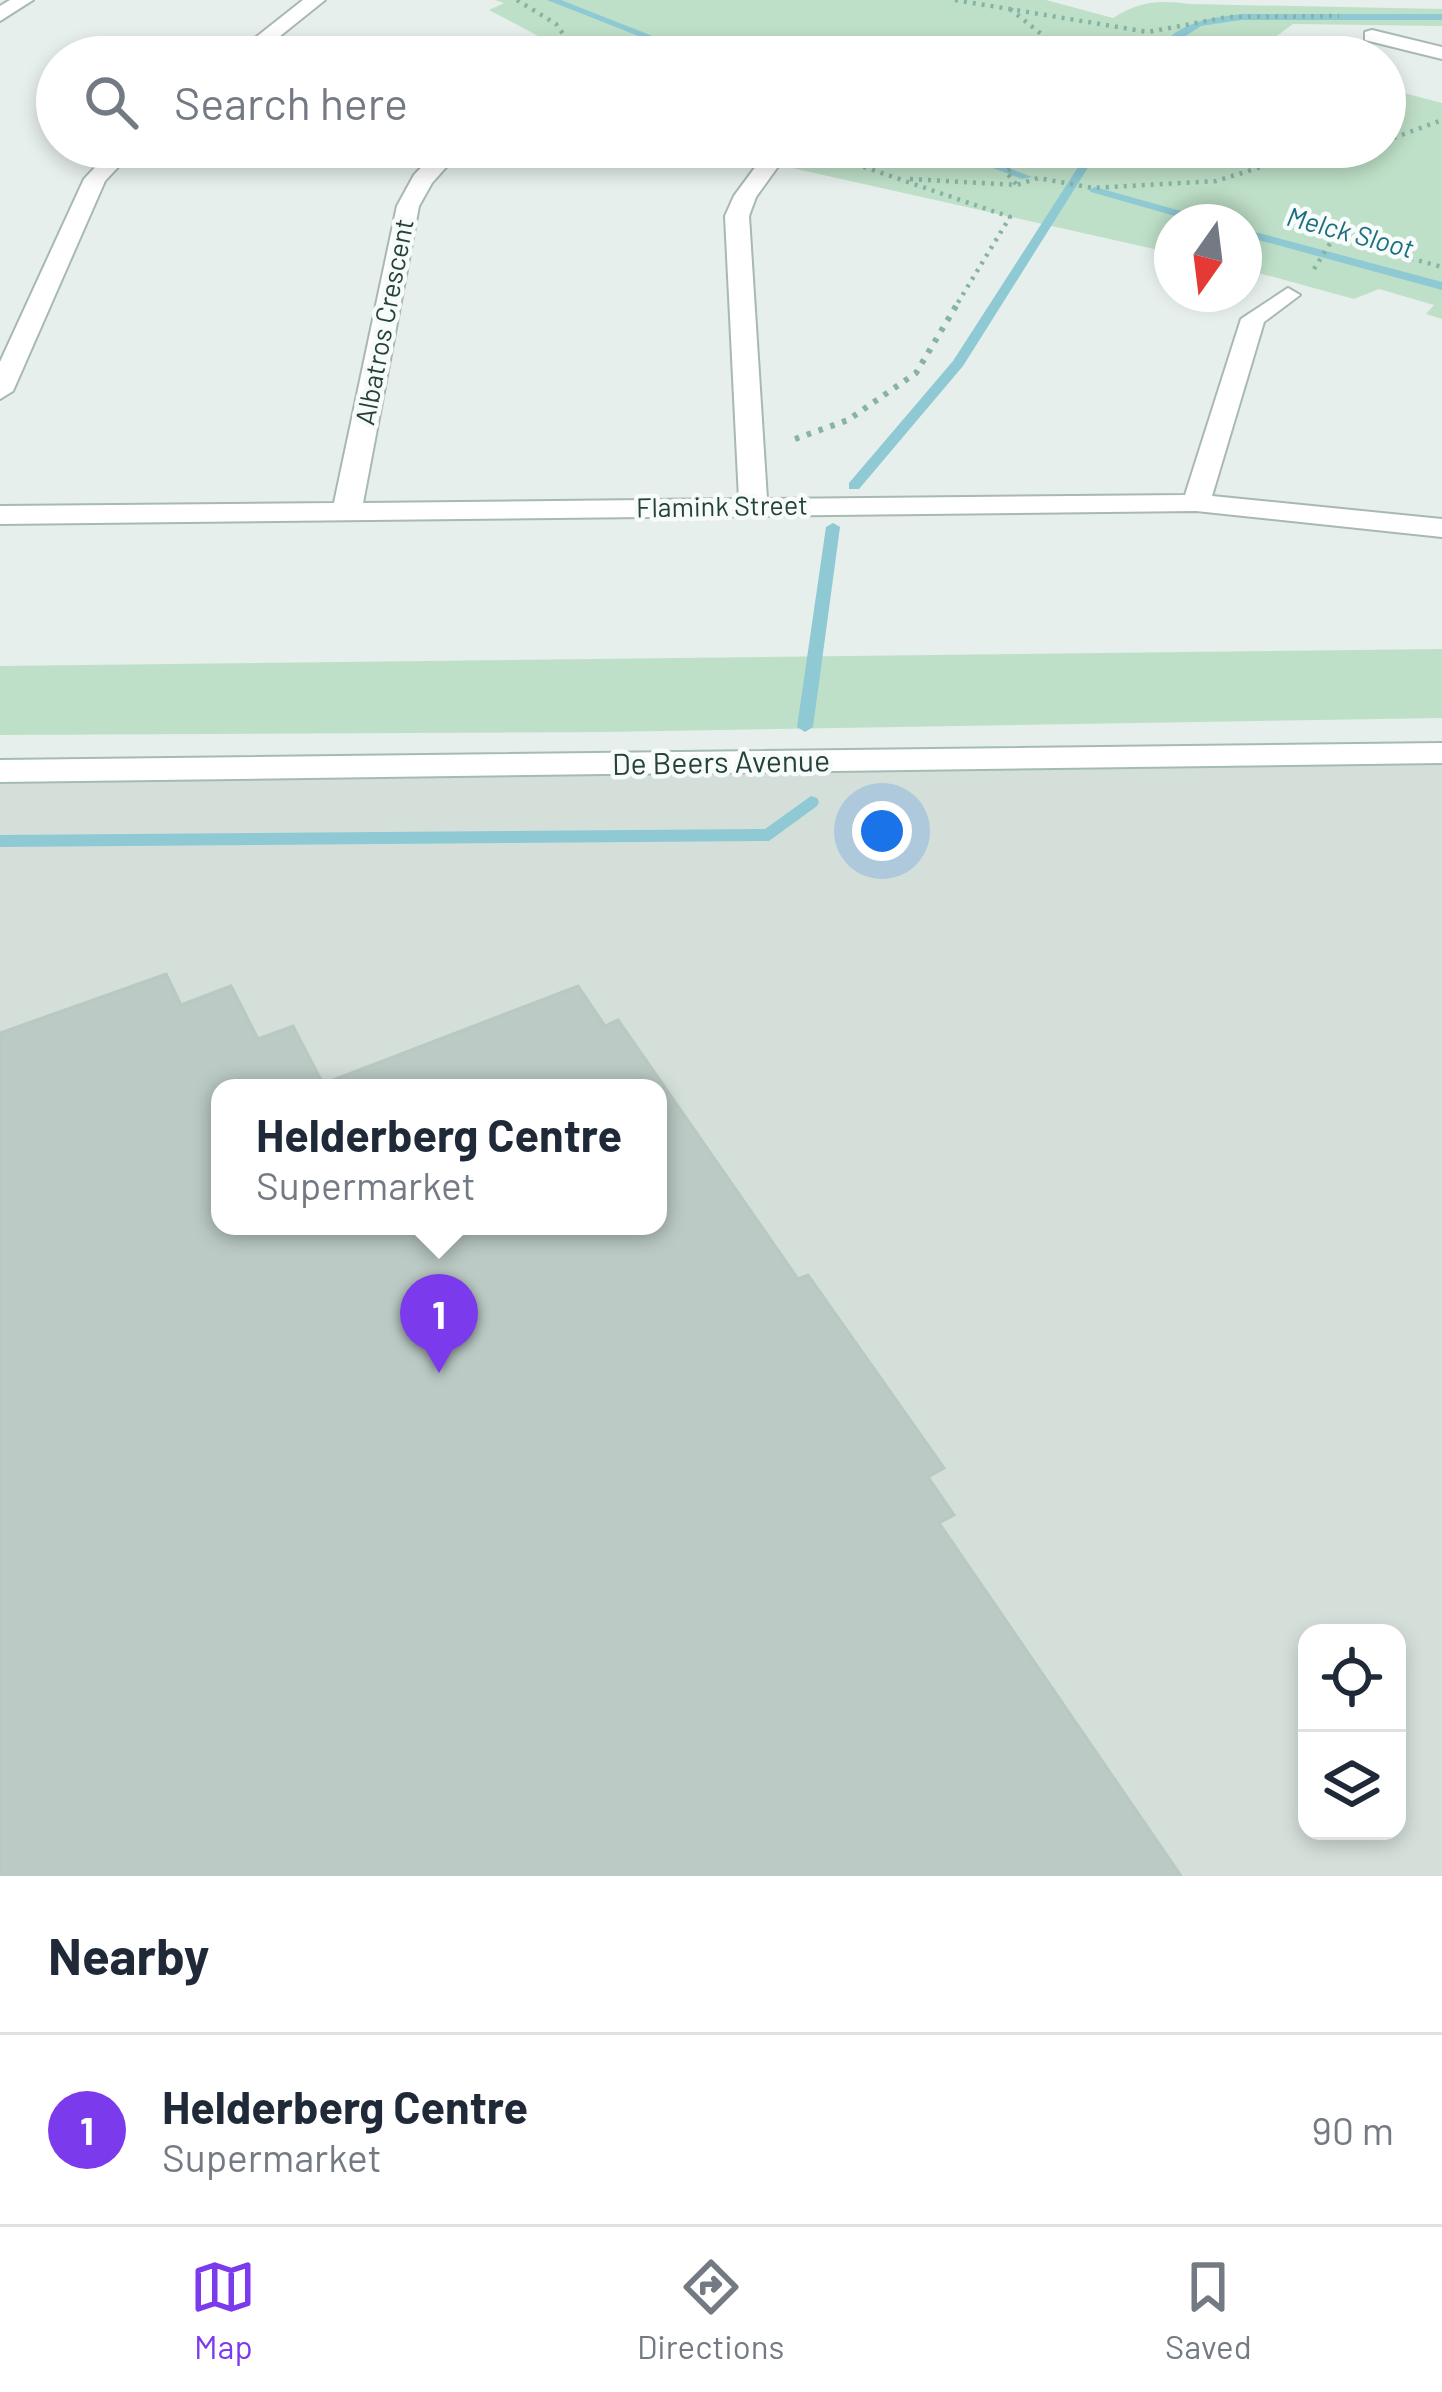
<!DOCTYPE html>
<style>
:root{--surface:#fff;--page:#f6f6f7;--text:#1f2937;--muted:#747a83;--line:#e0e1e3;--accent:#7c3aed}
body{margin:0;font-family:Barlow,sans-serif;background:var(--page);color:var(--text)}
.controls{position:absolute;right:36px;bottom:36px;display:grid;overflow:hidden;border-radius:24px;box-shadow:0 6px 18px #0003}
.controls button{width:108px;height:108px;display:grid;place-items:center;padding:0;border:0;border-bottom:3px solid var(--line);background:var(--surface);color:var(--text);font:60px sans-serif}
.compass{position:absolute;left:1154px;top:204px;width:108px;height:108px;border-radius:50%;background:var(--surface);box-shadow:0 6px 18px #0003;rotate:194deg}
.you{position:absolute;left:882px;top:831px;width:42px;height:42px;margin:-30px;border:9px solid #fff;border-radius:50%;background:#1a73e8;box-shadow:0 0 0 18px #1a73e833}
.badge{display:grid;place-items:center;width:78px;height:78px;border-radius:50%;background:var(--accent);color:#fff;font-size:39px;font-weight:700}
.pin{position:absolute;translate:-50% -99px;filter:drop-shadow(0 3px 6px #0008)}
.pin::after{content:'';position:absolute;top:63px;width:42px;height:36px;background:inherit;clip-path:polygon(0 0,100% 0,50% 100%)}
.popup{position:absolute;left:211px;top:1079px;width:456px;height:156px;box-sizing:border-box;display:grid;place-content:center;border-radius:24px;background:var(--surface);filter:drop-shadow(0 3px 9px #0005);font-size:39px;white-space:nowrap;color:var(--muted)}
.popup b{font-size:45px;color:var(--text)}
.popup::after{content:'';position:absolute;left:50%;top:100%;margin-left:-24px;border:24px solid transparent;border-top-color:var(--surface)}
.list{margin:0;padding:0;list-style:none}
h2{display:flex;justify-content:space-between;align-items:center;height:156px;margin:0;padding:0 48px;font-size:51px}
h2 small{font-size:39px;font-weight:400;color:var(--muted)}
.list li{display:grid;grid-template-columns:78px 1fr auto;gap:36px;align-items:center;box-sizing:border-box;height:192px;padding:0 48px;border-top:3px solid var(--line)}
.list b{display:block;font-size:45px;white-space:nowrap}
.list p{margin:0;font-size:39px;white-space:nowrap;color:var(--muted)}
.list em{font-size:39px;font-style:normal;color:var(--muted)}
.icon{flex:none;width:66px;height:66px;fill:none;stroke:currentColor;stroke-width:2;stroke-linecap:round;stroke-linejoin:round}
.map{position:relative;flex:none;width:1442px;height:1876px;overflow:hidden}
.search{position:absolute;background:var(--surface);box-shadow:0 6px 18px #0003;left:36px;right:36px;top:36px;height:132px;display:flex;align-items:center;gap:30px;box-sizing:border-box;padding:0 42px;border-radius:66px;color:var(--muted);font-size:45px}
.sheet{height:348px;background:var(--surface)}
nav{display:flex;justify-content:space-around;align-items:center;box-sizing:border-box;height:168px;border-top:3px solid var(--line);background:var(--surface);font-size:33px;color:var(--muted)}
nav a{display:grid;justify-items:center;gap:6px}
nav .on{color:var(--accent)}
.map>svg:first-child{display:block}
.built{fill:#d4dfda;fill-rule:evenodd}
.green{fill:#bfe0c8}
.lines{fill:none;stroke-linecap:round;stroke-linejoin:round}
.stream{fill:#8ec9d4;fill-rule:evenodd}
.building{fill:#bbcac4;stroke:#b8c9c2;stroke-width:3;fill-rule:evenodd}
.street-casing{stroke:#a8b8b2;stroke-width:4}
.secondary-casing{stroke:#a4bbb3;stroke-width:4}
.path-far1{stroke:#86b3a5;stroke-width:4.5;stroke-dasharray:3 6;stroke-linecap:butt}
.path{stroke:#86b3a5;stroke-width:6;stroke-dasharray:4.5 8;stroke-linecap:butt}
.street{fill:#fff;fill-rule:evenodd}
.secondary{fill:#fff;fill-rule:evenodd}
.labels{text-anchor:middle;stroke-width:9;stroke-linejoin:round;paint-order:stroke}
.far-water-label{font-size:27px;font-style:italic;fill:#1c6f80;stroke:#f7fbf9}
.far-street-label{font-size:27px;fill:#24423a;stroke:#f7fbf9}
.street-label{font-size:30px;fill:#24423a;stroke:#f7fbf9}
</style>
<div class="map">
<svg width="1442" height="1876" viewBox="0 0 1442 1876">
<rect width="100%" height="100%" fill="#e6efeb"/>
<path class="built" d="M1442 760V1876H0V780ZM220 1088H658V1226H220ZM1307 1633H1397V1831H1307Z"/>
<g class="green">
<path d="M495 0H1046L1113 18C1140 1 1158 0 1190 4L1442 9V26L1293 24 1254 53 1264 57H578L489 10 504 3Z"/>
<path d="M1385 88 1442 103V319L1426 314 1434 305 1379 289 1354 299 1244 269V222H1172V253L774 164 786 147H1385Z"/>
<path d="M1442 649V718L604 732 0 735V666Z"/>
</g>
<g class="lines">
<g class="stream">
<path d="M547 0H561L706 57H692Z"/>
<path d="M1241 14H1442V20H1241L1201 26 1169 47 1161 57H1151C1176 23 1202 19 1241 14Z"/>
<path d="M938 147H953L1032 177 1022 179Z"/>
<path d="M1091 147H1101L963 366 859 489H849V483L953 361Z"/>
<path d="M1095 187 1213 220 1215 222H1196L1091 192 1089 190Z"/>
<path d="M1244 229 1442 282V290L1244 236Z"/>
<path d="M833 523 840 527 813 727 805 732 797 727 826 527Z"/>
<path d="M811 796 817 798 819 802 817 806 769 841 0 847V835L765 829Z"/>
</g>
</g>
<path class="building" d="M166 974 181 1005 231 986 258 1039 293 1026 323 1084 578 986 605 1026 618 1020 798 1279 808 1275 944 1468 928 1477 954 1515 939 1523 1181 1876H0V1033ZM220 1088H658V1226H220Z"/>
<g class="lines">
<defs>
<g id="street">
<path d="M10 0H33L0 21V6Z"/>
<path d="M303 0H325L254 57H231Z"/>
<path d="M1372 30 1442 47V59L1365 40V32Z"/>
<path d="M114 147H137L105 181 13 391 0 399V362L84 179Z"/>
<path d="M441 147H464L432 183 419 206 363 503 739 499 725 216 734 196 770 147H792L756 197 749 216 767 499 1185 495 1241 319 1288 288 1300 295 1264 322 1212 496 1442 519V537L1196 511 0 524V506L334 503 397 206 414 175Z"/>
</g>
<path id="secondary" d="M1442 743V763L0 782V760Z"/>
</defs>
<use href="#street" class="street-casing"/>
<use href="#secondary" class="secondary-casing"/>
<g class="path-far1">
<path d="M517 0 556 24 580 57"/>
<path d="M955 0 1148 32 1228 17 1339 16"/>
<path d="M1010 9 1070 57"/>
<path d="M1385 141 1442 120"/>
<path d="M838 158 1010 217 954 309"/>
<path d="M910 179 1017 185 1038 178 1093 188 1216 181 1284 160 1331 158 1369 147"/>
<path d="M1016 184 1006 172 1040 147"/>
<path d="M1314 269 1334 237 1442 267"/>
</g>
<path class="path" d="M795 439 848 420 916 373 956 306"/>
<use href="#street" class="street"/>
<use href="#secondary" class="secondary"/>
</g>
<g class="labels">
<g class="far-water-label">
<text transform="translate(1350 233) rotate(15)" y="9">Melck Sloot</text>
</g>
<g class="far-street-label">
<text transform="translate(385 322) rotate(-79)" y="9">Albatros Crescent</text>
<text transform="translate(722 507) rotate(-1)" y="9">Flamink Street</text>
</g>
<g class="street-label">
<text transform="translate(721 763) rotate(-1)" y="10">De Beers Avenue</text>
</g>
</g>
</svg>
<div class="controls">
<button><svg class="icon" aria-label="locate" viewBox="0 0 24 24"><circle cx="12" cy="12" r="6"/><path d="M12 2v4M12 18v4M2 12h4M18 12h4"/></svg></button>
<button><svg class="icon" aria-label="layers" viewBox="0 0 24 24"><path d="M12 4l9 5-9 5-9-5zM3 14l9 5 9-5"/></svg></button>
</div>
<svg class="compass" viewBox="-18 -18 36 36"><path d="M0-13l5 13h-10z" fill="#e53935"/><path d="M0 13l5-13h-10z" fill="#747a83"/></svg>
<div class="you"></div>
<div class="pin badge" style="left:439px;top:1373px">1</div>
<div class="popup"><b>Helderberg Centre</b>Supermarket</div>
<div class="search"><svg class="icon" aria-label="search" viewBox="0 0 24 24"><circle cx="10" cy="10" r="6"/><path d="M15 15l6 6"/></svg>Search here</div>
</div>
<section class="sheet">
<h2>Nearby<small></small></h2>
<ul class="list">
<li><span class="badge">1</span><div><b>Helderberg Centre</b><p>Supermarket</p></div><em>90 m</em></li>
</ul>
</section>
<nav>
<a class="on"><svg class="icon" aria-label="map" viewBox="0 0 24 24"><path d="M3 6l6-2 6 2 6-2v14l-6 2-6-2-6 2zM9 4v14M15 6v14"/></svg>Map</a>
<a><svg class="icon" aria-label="directions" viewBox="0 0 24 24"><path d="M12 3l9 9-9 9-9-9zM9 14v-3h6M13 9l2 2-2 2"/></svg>Directions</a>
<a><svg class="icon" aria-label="saved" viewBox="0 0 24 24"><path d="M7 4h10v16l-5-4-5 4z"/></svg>Saved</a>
</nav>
